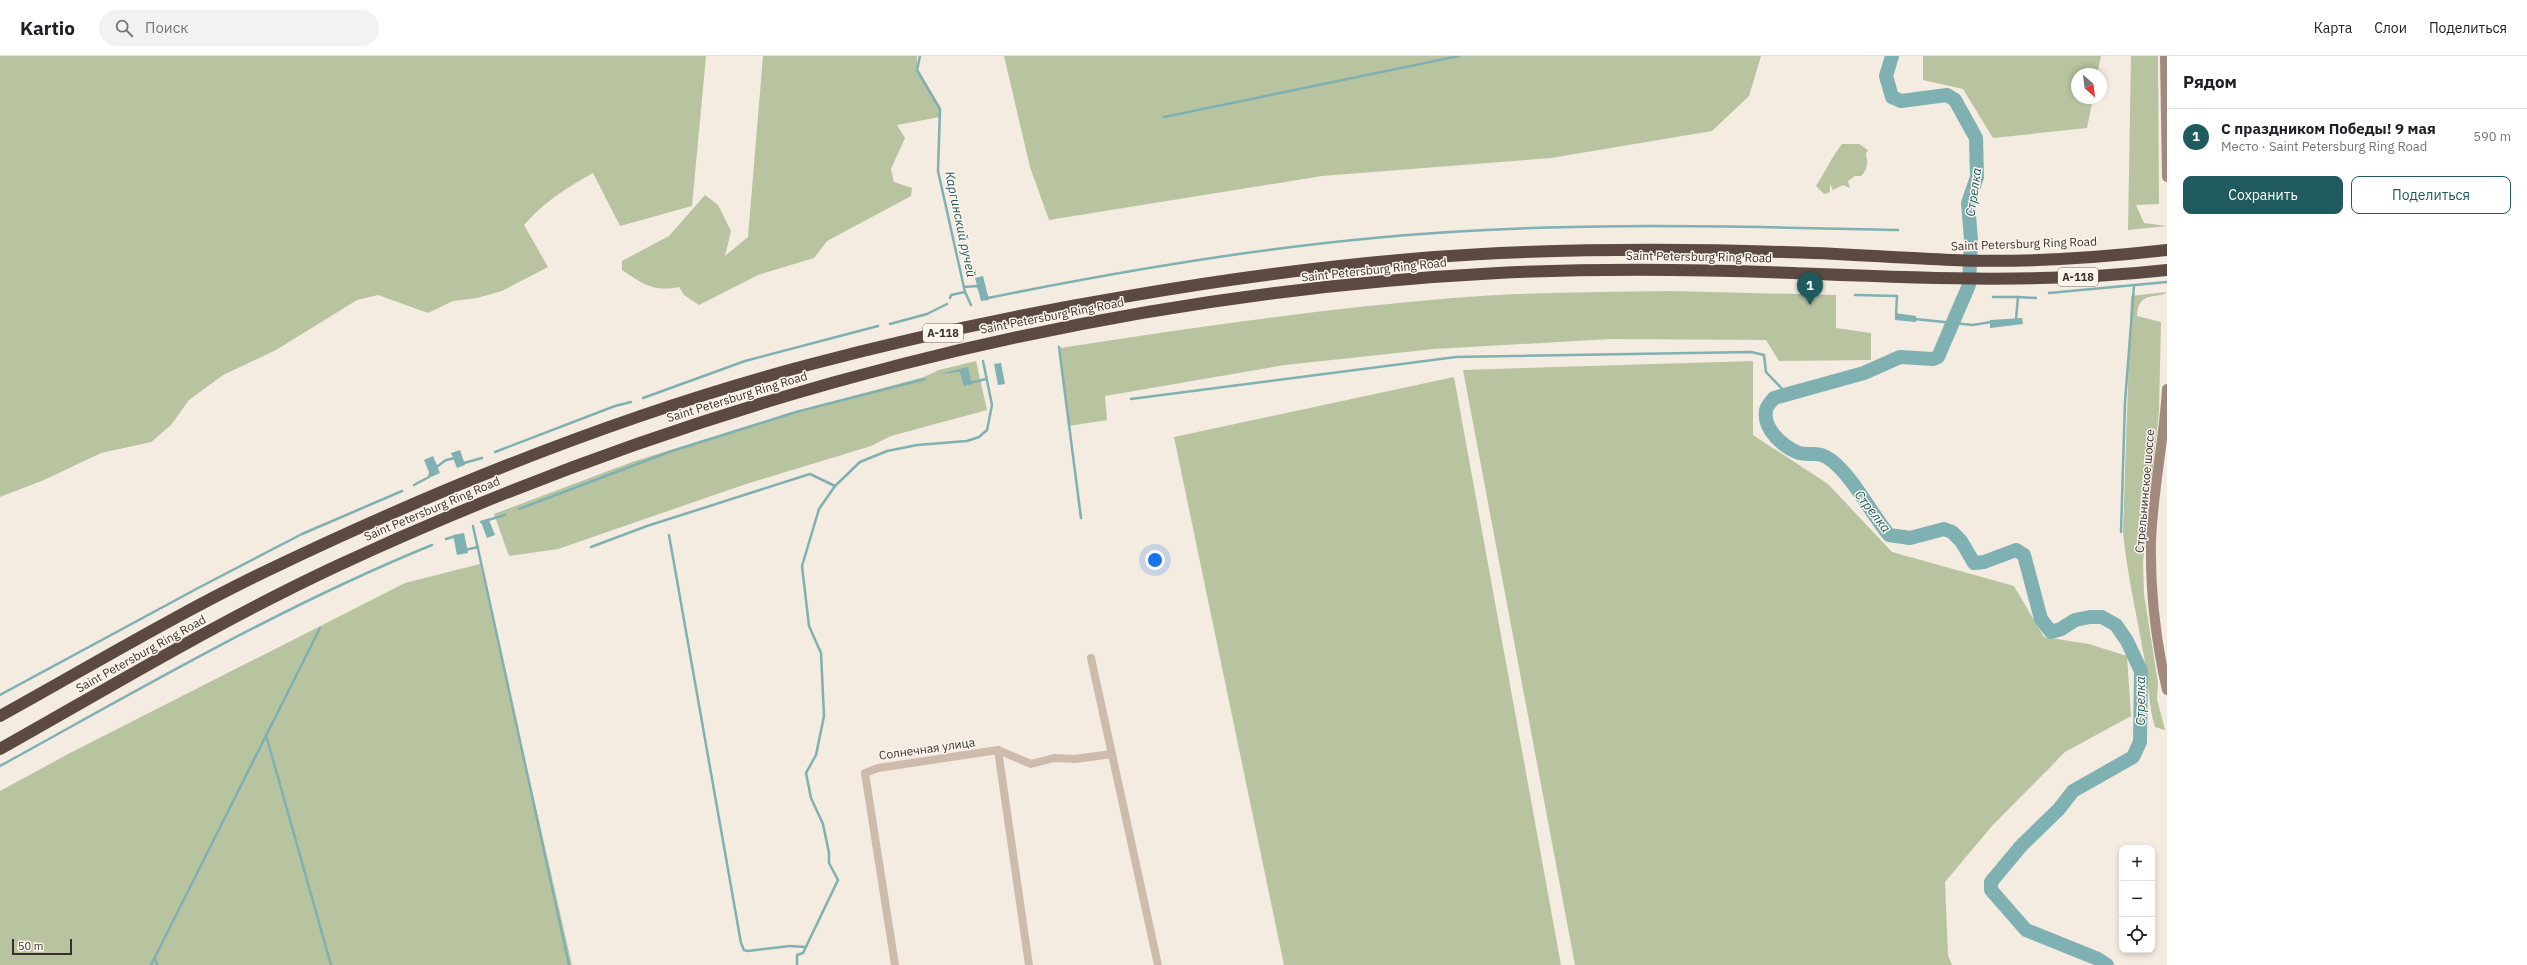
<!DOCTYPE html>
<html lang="ru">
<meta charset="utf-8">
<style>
:root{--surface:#fff;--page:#f2f2f2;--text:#202124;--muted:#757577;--line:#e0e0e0;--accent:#1f5a5e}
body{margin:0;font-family:"IBM Plex Sans",sans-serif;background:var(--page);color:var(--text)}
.controls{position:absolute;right:12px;bottom:12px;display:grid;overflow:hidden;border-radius:8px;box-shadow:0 2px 6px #0003}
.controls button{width:36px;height:36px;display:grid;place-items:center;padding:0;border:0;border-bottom:1px solid var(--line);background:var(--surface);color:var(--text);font:20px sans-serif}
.compass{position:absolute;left:2071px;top:12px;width:36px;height:36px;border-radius:50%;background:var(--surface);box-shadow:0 2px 6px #0003;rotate:152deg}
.scale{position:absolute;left:12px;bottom:10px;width:60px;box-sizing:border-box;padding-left:4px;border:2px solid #3b302b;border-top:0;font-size:11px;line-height:14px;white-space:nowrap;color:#3b302b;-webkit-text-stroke:3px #fbf5ee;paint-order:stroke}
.you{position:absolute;left:1155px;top:504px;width:14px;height:14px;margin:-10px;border:3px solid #fff;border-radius:50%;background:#1a73e8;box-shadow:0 0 0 6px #1a73e833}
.badge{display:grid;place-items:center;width:26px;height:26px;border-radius:50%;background:var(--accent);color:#fff;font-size:13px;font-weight:700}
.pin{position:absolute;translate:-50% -33px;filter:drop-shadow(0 1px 2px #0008)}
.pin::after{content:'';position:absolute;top:21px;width:14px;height:12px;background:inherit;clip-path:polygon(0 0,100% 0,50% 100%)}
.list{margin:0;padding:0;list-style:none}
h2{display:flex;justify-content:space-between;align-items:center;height:52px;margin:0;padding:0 16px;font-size:17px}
h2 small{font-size:13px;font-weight:400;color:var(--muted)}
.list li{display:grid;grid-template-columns:26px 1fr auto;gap:12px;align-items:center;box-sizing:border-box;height:56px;padding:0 16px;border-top:1px solid var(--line)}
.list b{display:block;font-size:15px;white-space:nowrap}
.list p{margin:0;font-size:13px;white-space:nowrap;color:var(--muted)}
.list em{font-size:13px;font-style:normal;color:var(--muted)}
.actions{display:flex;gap:8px;padding:12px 16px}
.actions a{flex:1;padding:9px 0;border:1px solid var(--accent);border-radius:8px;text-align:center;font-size:14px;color:var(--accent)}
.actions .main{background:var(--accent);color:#fff}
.icon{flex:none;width:22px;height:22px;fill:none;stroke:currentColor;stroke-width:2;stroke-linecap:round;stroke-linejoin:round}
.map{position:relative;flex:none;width:2167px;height:909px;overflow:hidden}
header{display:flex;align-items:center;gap:24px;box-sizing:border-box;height:56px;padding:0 20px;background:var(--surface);border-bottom:1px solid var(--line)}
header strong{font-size:19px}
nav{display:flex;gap:22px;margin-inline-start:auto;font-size:14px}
.search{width:280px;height:36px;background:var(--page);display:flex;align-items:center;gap:10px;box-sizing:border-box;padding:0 14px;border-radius:22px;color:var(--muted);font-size:15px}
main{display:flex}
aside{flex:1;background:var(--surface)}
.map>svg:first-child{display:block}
.green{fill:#b8c4a0}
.water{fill:#7fb0b2}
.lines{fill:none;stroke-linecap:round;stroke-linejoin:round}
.stream{stroke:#7fb0b2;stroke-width:2.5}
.river{stroke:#7fb0b2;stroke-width:14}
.street{stroke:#cdbbac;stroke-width:8}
.secondary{stroke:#a18a7d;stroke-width:10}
.highway{stroke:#5c4a42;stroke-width:12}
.labels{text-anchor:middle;stroke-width:3;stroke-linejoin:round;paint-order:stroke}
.shield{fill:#fbf5ee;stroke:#756b66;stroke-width:1}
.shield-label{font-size:11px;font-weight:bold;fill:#3b302b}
.street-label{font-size:12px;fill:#3b302b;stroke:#fbf5ee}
.water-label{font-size:13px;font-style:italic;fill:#1f5a5e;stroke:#fbf5ee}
</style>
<header>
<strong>Kartio</strong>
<div class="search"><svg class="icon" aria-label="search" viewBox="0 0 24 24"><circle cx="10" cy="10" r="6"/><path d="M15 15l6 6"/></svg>Поиск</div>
<nav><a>Карта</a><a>Слои</a><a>Поделиться</a></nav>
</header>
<main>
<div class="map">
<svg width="2167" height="909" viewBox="0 0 2167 909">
<rect width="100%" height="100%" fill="#f4ebe1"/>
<g class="green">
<path d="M0 0H706L692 150 620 170 593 117C566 132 544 146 524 169L548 211 502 235 477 242 453 245 428 257 378 239 357 244 276 294 223 319 189 344 171 369 151 386 101 397 44 424 0 441Z"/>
<path d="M763 0H917V14L940 53V61L897 69 905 82 891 113 894 126 912 132 911 140 827 185 814 202 758 219 699 249 684 239 679 231C652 236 643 228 622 214V205L669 180 705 139 718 149 731 175 725 200 748 181Z"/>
<path d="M1004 0H1761L1749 40 1712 75 1551 102 1322 120 1049 164 1030 111Z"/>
<path d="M1923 0H2101L2097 18H2077V42H2093L2087 72 1993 82 1963 33 1923 24Z"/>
<path d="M2131 0H2158L2159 148 2136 149 2144 167 2167 170 2128 174Z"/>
<path d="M1842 88H1859L1868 94 1866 98C1868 107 1868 113 1861 120H1855L1848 125 1850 132 1843 129 1833 134 1830 128V136L1824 138 1816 130C1825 116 1831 102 1842 88Z"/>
<path d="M1672 235 1836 239V272L1871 277V304L1779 305 1766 284 1611 283 1434 293 1285 309 1105 340 1107 364 1069 370 1060 292C1190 272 1321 253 1452 242 1525 236 1599 236 1672 235Z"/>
<path d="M2167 236C2159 244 2138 233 2137 260L2161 266 2159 355 2143 506 2144 538 2158 627 2157 643 2165 674 2155 671C2148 649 2149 624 2144 601 2137 559 2127 518 2123 476L2131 240Z"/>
<path d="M976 305 987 354 891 380 871 390 746 428 558 493 509 500 494 458 632 406 790 357 924 321 939 314Z"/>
<path d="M1753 305V379L1828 428 1892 496 2014 530 2044 581 2089 588 2127 600 2131 660 2065 696 1992 770 1945 826 1948 899 1952 909H1575L1463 314Z"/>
<path d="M1454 321 1561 909H1284L1174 381Z"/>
<path d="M480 508 572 909H0V735L70 697 405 527Z"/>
</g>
<g class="water">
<path d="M983 220 989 244 981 245 975 222Z"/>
<path d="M1895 257 1916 260V266L1895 264Z"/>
<path d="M2022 262 2023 268 1990 272V264Z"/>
<path d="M1001 307 1005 328 998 329 994 308Z"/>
<path d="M968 311 972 328 964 330 960 316 939 318Z"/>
<path d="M460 394 465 409 457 412 451 397Z"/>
<path d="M433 400 440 417 431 421 424 404Z"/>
<path d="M489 464 495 479 487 482 481 466Z"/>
<path d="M464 477 468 497 457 499 453 479Z"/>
</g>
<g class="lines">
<g class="stream">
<path d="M920 0 917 14 940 53 938 115 965 236 971 249"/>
<path d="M1164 61 1459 0"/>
<path d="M964 231 977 230 979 232"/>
<path d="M2049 237 2167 226"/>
<path d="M1855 239 1897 240 1896 260"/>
<path d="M986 240 988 242C1116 216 1244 194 1374 182 1548 165 1723 170 1898 174"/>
<path d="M1993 241H2018"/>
<path d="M950 242 951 239 965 236"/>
<path d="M1915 263 1973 269 1991 266"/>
<path d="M2016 263 2018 241 2036 242"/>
<path d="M890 268 927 258 947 248"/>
<path d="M1059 291 1081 462"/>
<path d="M969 327 986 323"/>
<path d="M643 342 745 305 878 270"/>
<path d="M1131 343 1456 301 1751 296 1764 299 1766 316 1788 339"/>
<path d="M495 396 615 350 631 346"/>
<path d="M462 405 464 407 482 402"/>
<path d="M435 412 446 404 455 402"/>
<path d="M414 429 429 421 431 415"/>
<path d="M519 453 669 396 796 356 925 323"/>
<path d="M481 466 505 459"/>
<path d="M473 470 569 909"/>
<path d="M2121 476 2125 346 2134 230"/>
<path d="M669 479 741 887 744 894 748 895 790 890 805 891"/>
<path d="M446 483 456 480"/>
<path d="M591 491 647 470 810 418 835 430"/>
<path d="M465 494 478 491"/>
<path d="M0 639 200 531 302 478 402 435"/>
<path d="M266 679 331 909"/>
<path d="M0 710C142 632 282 550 432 489"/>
<path d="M155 902 157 909"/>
<path d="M151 909 320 572"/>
<path d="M797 909V899L803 897 838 824 829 807V797L823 768 811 742 806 717 816 699 824 660 821 597 809 570 802 510 819 453 835 430 860 406 887 395 917 389 967 385 979 381 987 374 992 349 983 305"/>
</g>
<path class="river" d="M1892 0 1886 20 1892 41 1901 45 1947 39 1955 44 1976 82 1977 121 1968 147 1971 184 1969 229 1938 301 1933 303 1900 301 1864 317 1774 342C1771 346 1766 350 1766 355 1763 373 1783 391 1799 397 1811 400 1818 394 1831 404 1854 422 1870 456 1889 479L1910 482 1944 473 1952 476 1961 485 1974 507 1984 506 2016 494 2024 499 2041 563 2051 576 2061 573 2075 564 2090 561H2102L2116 569 2127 585 2141 615 2140 686 2133 701 2073 735 2059 753 2021 790 1991 826V834L2026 874 2098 903 2107 909"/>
<g class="street">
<path d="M1091 602 1158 909"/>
<path d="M998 694 1029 909"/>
<path d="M895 909 865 717 878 712 998 694 1031 708 1054 702 1075 703 1112 698"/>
</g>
<g class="secondary">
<path d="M2165 0 2167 121"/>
<path d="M2167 333C2164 384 2153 434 2151 485 2150 535 2156 586 2167 634"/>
</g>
<g class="highway">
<path d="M0 660C85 613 170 562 258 519 434 434 619 359 808 309 913 281 1021 258 1129 240 1251 219 1375 203 1500 197 1594 193 1688 193 1783 196 1839 197 1896 202 1952 204 2023 207 2096 202 2167 194"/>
<path d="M0 693C112 630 223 563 339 509 703 340 1097 238 1498 217 1596 212 1695 213 1793 217 1918 222 2042 228 2167 214"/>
</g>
</g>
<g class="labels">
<g class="shield">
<rect x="2058" y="212" width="40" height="18" rx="3"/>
<rect x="923" y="268" width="40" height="18" rx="3"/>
</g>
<g class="shield-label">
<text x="2078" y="225">А-118</text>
<text x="943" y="281">А-118</text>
</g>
<g class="street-label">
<text transform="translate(2024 188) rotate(-2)" y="4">Saint Petersburg Ring Road</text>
<text transform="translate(1699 201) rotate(1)" y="4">Saint Petersburg Ring Road</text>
<text transform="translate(1374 214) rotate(-6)" y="4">Saint Petersburg Ring Road</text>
<text transform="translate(1052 260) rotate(-11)" y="4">Saint Petersburg Ring Road</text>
<text transform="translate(737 341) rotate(-17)" y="4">Saint Petersburg Ring Road</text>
<text transform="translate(2145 435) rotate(-85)" y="4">Стрельнинское шоссе</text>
<text transform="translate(432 453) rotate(-23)" y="4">Saint Petersburg Ring Road</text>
<text transform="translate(141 598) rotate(-29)" y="4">Saint Petersburg Ring Road</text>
<text transform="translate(927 693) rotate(-8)" y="4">Солнечная улица</text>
</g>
<g class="water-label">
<text transform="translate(1973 136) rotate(-82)" y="5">Стрелка</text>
<text transform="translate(961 168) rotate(78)" y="5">Каргинский ручей</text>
<text transform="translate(1873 455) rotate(52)" y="5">Стрелка</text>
<text transform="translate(2140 645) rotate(-90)" y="5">Стрелка</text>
</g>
</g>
</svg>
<div class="controls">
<button>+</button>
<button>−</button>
<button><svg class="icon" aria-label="locate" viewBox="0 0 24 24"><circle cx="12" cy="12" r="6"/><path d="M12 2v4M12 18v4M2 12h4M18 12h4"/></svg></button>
</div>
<svg class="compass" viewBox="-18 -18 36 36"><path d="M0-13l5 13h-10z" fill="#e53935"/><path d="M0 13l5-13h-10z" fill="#757577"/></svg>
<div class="scale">50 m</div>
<div class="you"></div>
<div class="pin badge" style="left:1810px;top:249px">1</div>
</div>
<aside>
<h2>Рядом<small></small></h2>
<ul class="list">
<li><span class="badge">1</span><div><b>С праздником Победы! 9 мая</b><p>Место · Saint Petersburg Ring Road</p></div><em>590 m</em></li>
</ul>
<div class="actions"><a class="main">Сохранить</a><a>Поделиться</a></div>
</aside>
</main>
